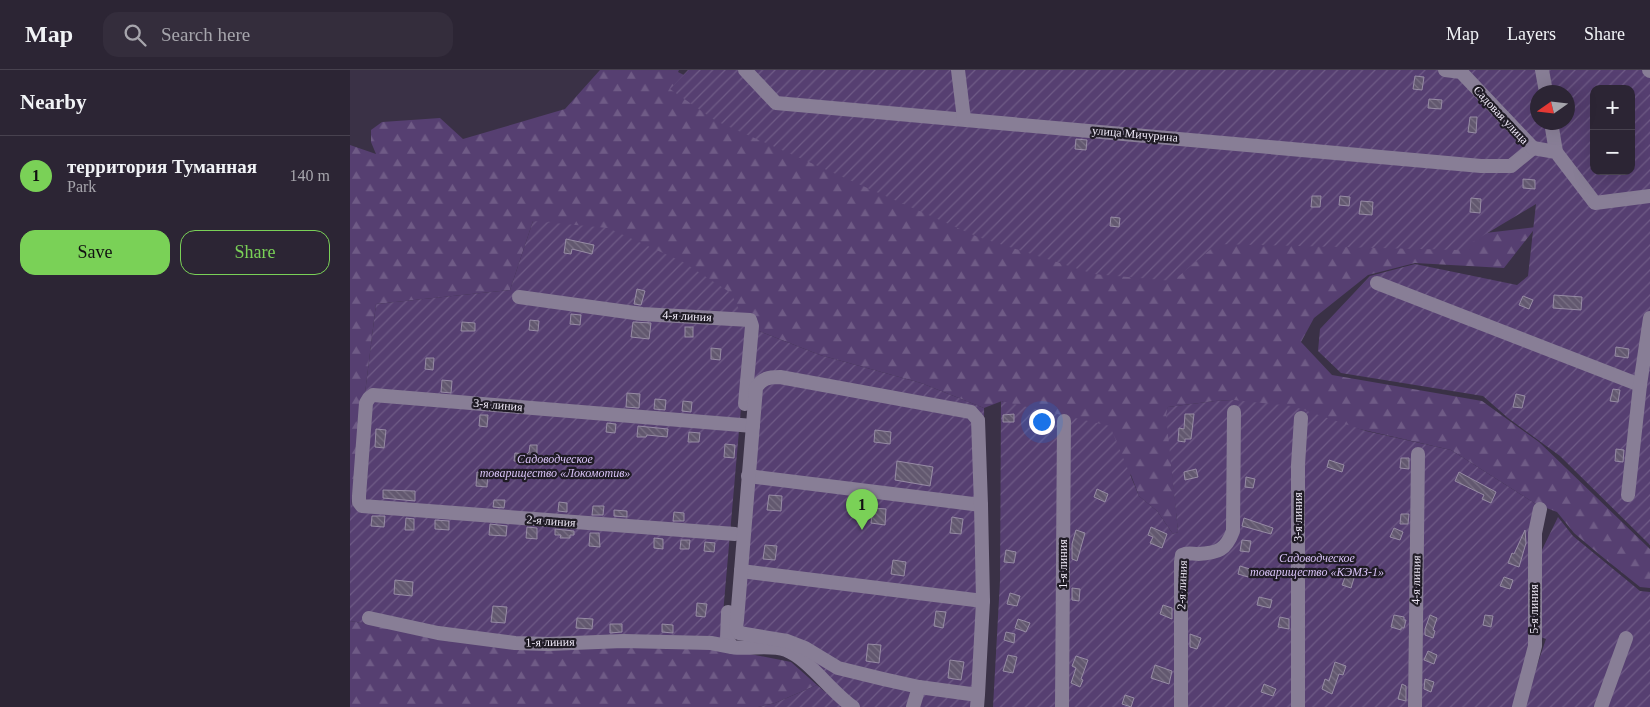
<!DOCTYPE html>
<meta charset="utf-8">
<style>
:root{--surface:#2c2534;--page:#342d3c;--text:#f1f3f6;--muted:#a6a5ac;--line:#48424f;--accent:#7ad157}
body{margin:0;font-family:Georgia,serif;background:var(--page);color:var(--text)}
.controls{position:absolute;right:15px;top:15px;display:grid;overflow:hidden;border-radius:10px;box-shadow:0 5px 20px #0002}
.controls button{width:45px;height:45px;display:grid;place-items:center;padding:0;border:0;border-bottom:1px solid var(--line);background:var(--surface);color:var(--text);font:25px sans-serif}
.compass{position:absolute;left:1180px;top:15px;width:45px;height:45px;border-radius:50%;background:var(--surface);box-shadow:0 5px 20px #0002;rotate:256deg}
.you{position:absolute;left:691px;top:351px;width:18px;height:18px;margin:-12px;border:4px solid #fff;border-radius:50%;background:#1a73e8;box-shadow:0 0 0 8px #1a73e833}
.badge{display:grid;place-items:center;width:32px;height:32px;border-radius:50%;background:var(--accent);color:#111;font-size:16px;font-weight:700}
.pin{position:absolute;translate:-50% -41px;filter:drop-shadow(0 1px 2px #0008)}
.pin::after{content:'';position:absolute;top:26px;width:18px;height:15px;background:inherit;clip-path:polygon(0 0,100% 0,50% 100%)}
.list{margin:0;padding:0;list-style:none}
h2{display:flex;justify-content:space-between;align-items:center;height:65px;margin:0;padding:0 20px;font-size:21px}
h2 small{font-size:16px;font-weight:400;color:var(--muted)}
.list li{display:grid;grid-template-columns:32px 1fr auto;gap:15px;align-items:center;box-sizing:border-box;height:80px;padding:0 20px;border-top:1px solid var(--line)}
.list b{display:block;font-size:19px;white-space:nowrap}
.list p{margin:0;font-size:16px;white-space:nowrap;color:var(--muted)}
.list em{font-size:16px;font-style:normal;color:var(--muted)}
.actions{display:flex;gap:10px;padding:15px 20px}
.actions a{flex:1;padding:11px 0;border:1px solid var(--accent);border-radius:15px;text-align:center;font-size:18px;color:var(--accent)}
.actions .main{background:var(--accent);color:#111}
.icon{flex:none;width:28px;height:28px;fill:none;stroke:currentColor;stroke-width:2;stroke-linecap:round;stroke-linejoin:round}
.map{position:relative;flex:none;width:1300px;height:637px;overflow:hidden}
header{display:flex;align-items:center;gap:30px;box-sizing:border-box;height:70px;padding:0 25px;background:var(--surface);border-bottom:1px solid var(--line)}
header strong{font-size:24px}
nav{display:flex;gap:28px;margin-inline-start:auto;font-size:18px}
.search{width:350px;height:45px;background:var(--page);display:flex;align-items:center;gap:12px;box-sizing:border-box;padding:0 18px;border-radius:15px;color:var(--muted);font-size:19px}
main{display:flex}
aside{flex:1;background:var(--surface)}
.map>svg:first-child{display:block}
.forest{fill:url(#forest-firs)}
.garden{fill:url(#garden-furrows);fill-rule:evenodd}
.building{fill:url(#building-back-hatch);stroke:#978ca5}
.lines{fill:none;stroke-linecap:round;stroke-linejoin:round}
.minor{stroke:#887e96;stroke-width:14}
.labels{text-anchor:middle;stroke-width:4.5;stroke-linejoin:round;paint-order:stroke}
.street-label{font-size:12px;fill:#f0eaf8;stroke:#1f1b25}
.park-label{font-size:12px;font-style:italic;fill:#d9c3f7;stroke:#1f1b25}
</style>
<header>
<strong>Map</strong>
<div class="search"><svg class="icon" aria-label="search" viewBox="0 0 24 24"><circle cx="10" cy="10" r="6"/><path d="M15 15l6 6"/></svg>Search here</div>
<nav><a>Map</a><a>Layers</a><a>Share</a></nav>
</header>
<main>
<aside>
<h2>Nearby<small></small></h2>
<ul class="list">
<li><span class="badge">1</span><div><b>территория Туманная</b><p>Park</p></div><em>140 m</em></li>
</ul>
<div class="actions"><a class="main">Save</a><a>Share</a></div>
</aside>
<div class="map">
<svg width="1300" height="637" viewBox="0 0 1300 637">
<defs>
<pattern id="forest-firs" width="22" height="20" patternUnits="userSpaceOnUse" patternTransform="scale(1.25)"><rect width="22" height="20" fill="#563f71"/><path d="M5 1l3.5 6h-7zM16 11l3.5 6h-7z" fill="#6f5b86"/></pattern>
<pattern id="garden-furrows" width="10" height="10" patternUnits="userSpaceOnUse" patternTransform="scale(1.25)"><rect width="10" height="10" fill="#563f71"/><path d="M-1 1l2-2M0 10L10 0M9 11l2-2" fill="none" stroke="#6f5b86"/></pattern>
<pattern id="building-back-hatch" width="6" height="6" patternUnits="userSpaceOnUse" patternTransform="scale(1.25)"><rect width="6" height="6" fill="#62586f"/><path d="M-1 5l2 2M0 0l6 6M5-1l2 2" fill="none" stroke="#797084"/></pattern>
</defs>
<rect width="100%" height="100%" fill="#3a3146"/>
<g class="forest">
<path d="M250 0H329L328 2 629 155 864 165 1101 167 1186 157 1154 198 1065 193 1018 205 964 248 951 272 982 305 1132 331 1189 372 1300 479V518L1290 517 1250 485 1224 463 1207 442 1186 434 1101 380 883 330 865 331 818 337 817 345 828 462 823 464 807 441 789 426 781 405 652 331 634 338 571 313 470 285 404 259 183 151 160 220 26 234 0 445V75L26 84 21 72V60L32 52 90 48 113 69 215 39Z"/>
<path d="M0 551 153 576 370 578 441 592 467 615 425 633 408 637H0Z"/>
</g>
<g class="garden">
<path d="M338 0H1300V475L1210 386 1158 348 1133 326 991 303 968 281 970 259 1020 206 1065 194 1167 215 1178 206 1186 134 1109 180 867 174 823 211 744 204 628 167 366 51 320 19ZM1244 19H1281V101H1244ZM1188 22H1218V52H1188Z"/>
<path d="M183 151 258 158 333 192 381 223 398 258 370 578 153 576 0 551V445L26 234 160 220Z"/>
<path d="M404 259 470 285 571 313 634 338 636 506 632 637H508L439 576 387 569Z"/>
<path d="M883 330 942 336 1016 361 1101 380 1186 434 1182 577 1166 637H643L650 511 651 331 760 356 789 426 807 441 823 464 828 462 816 345 818 337 865 331Z"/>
<path d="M1208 447 1223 466 1290 521 1300 522V637H1173L1196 569 1188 566 1189 486Z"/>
<path d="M467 615 479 625 499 637H408L425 633Z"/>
</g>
<g class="building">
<path d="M1065 6 1074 7 1072 20 1063 19Z"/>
<path d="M1079 29 1092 30 1091 39 1078 38Z"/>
<path d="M1120 47H1127L1126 63 1118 62Z"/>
<path d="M726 69 737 70 736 80 725 79Z"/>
<path d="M1173 109 1185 110V119L1173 118Z"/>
<path d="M962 126H971L970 137H961Z"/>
<path d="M990 126 1000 127 999 136 989 135Z"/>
<path d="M1121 128 1131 129 1130 143 1120 142Z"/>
<path d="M1011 131 1023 132 1022 145 1009 144Z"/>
<path d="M761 147 770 148 769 157 760 156Z"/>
<path d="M216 169 244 175 242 184 222 179 221 184 214 183Z"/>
<path d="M287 219 295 221 291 235 284 234Z"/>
<path d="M1204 225 1232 227 1231 240 1203 238Z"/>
<path d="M1173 226 1183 230 1179 239 1169 235Z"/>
<path d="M221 244 231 245 230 255 220 254Z"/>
<path d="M180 250 189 251 188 261 179 260Z"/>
<path d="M112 252 125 253V261H111Z"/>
<path d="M283 252 301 253 299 269 281 267Z"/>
<rect x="335" y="257" width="8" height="10"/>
<path d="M1266 277 1279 279 1278 288 1265 286Z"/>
<path d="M361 278 371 279 370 290 361 289Z"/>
<path d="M76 288H84L83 300 75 299Z"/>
<path d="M92 310 102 311 101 323 91 322Z"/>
<path d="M1263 319 1270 320 1268 332 1260 331Z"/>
<path d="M277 323 290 324 289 338 276 337Z"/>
<path d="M1166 324 1175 326 1172 338 1163 337Z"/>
<path d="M305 329 316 330 315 340 304 339Z"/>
<path d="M333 331 342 332 341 342 332 341Z"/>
<path d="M664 344V352H653V345Z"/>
<path d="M835 344H844L841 369H835V372L828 371 829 358 834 359Z"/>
<path d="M130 345H138L137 357 129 356Z"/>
<path d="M257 353 266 354 265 363 256 362Z"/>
<path d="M288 356 318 359 317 367 297 365 296 367H287Z"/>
<path d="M26 359 36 360 34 378 25 377Z"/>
<path d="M525 360 541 362 540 374 524 372Z"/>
<path d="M339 362 350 363 349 372H338Z"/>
<path d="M375 374 385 375 384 388 374 387Z"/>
<path d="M180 375H187V393L164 391 165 383 177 384 179 382Z"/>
<path d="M1266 379 1274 380 1273 392 1265 391Z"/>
<path d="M1051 388H1059V399L1050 398Z"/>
<path d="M979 390 994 395 992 402 977 397Z"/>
<path d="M547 391 583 397 580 416 545 410Z"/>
<path d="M846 399 848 407 835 410 834 402Z"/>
<path d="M127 402 138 403 137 417 126 416Z"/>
<path d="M1109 402 1146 422 1141 433 1132 429 1134 425 1105 411Z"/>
<path d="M896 407 905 409 903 418 895 417Z"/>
<path d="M747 419 758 424 755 432 744 427Z"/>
<path d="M33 420 65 421V431L33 428Z"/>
<path d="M419 425 432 426 431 441 417 440Z"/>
<path d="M144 430H155L154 438 143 437Z"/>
<path d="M209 432 217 433V442L208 441Z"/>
<path d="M243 436H254L253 445H242Z"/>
<path d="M523 438 536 439 535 455 521 453Z"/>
<path d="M264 440 277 441V447L264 446Z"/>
<path d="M324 442 334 443V451H323Z"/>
<path d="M1051 444H1059L1058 454H1050Z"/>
<path d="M22 446H35L34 457 21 456Z"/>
<path d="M602 447 613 449 611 464 600 463Z"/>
<path d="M56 448 64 449V460H55Z"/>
<path d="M894 448 923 458 921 464 892 456Z"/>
<path d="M85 450 99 451V460L85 459Z"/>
<path d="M140 454 157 456 156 466 139 465Z"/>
<path d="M177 457 187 458V469L176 468Z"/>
<path d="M801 457 817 464 812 478 800 473 803 467 798 465Z"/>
<path d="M1044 458 1053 462 1050 470 1040 467Z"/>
<path d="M205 459 224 461V465H220V468H210L211 465H205Z"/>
<path d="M726 460 735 463 727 491 722 489V474Z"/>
<path d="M1175 460 1176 473 1169 497 1158 493 1162 483 1164 484Z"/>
<path d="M240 463H249L250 477 239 476Z"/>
<path d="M304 468 313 469V479L304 478Z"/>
<path d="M331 470H340L339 479H330Z"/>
<path d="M892 470 901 471 899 482 890 481Z"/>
<path d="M355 472 365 473 364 482 354 481Z"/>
<path d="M415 475 427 476 425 490 413 489Z"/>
<path d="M656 480 666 482 664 493 654 492Z"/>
<path d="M543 490 556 492 554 506 541 504Z"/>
<path d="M890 496 900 499 898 507 888 504Z"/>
<path d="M996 505 1004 508 1001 518 992 515Z"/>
<path d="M1154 507 1163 510 1160 519 1150 516Z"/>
<path d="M45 510 63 512 62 526 44 524Z"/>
<path d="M722 518 730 519 729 531 722 530Z"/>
<path d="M660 523 670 526 667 536 657 534Z"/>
<path d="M909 527 922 530 920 538 907 535Z"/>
<path d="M347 533 357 534 355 547 346 546Z"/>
<path d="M813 535 822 538V549L810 544Z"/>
<path d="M143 536 157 537 155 553 141 552Z"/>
<path d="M586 541 596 542 593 558 584 556Z"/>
<path d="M1044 545 1054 547V550H1056L1054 558H1051V560L1041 557Z"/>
<path d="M1080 545 1087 548 1083 560 1085 561 1083 568 1075 565V559Z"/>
<path d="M1135 545 1143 546 1141 557 1133 555Z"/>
<path d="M930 547 939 549V559L928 557Z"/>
<path d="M227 548 243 549 242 559 226 558Z"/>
<path d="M668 549 680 553 676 562 665 558Z"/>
<path d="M260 554H272V562L260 563Z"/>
<path d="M312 554 323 555V563L312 562Z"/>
<path d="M656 562 665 564 664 573 654 570Z"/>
<path d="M840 564 851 568 847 579 840 577Z"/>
<path d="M518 574 531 575 529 593 516 591Z"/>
<path d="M1078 581 1087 585 1084 594 1074 590Z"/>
<path d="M658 585 667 587 663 603 653 601Z"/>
<path d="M726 586 738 590 731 609 733 610 730 617 721 613 726 598 722 596Z"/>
<path d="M600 590 614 592 611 610 598 608Z"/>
<path d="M985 592 996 596 993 605 989 604 982 624 972 619 975 609 979 611Z"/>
<path d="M805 595 822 601 819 614 801 608Z"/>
<path d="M1075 609 1084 612 1081 622 1074 619Z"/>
<path d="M914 614 926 619 923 626 911 622Z"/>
<path d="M1052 614 1056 616V631L1048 629Z"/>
<path d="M775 625 784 628 781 637 772 634Z"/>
</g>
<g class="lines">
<g class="minor">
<path d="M395 0 426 33 1131 96H1161L1183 78"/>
<path d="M608 0 614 49"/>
<path d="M1095 0 1111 2 1183 78"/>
<path d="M1192 0 1196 22"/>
<path d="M1299 0 1300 1"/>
<path d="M1201 52 1206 82"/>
<path d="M1183 78 1206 82 1245 133 1300 126"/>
<path d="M1027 213 1290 315"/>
<path d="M169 227 292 244 400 250 402 256 395 334"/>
<path d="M398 406 631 435"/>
<path d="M1278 425 1290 315 1300 248"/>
<path d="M385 464 12 436 9 432V426L16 333 19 328 23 325 403 356"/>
<path d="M391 501 633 531"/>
<path d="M378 542 377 569 382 577C399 580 419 574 436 580 459 589 481 622 503 637"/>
<path d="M19 548 88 563 165 573 198 574 273 571 361 573 382 577"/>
<path d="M563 637 569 617"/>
<path d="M627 637 628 625 633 531 631 435 628 350 621 342 430 307C419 307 412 308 406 318L387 550 386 557 389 563 437 571 455 578 488 598 533 609 569 617 628 625"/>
<path d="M712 637 714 351"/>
<path d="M831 637V492L832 485C838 482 842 484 848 484 868 483 876 480 883 461L884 342"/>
<path d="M948 637V395L951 348"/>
<path d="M1065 637 1068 384"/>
<path d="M1169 637 1185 576V463L1190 439"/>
<path d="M1251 637 1276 568"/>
</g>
</g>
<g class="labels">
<g class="street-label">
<text transform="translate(1151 45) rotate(47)" y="4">Садовая улица</text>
<text transform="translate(785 64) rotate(5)" y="4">улица Мичурина</text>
<text transform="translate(337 246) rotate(3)" y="4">4-я линия</text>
<text transform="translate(148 335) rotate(5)" y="4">3-я линия</text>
<text transform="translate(948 447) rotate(-90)" y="4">3-я линия</text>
<text transform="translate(201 451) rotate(4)" y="4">2-я линия</text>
<text transform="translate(713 494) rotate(-90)" y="4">1-я линия</text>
<text transform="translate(1066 510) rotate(-89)" y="4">4-я линия</text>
<text transform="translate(832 515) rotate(-88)" y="4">2-я линия</text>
<text transform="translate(1184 539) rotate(-90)" y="4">5-я линия</text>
<text transform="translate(200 572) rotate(-1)" y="4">1-я линия</text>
</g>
<g class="park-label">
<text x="205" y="393">Садоводческое<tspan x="205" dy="14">товарищество «Локомотив»</tspan></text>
<text x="967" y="492">Садоводческое<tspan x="967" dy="14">товарищество «КЭМЗ-1»</tspan></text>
</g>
</g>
</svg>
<div class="controls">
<button>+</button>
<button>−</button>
</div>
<svg class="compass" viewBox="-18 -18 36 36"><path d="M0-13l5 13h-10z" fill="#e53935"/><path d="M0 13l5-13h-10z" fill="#a6a5ac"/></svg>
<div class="you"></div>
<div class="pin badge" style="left:512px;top:460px">1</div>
</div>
</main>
